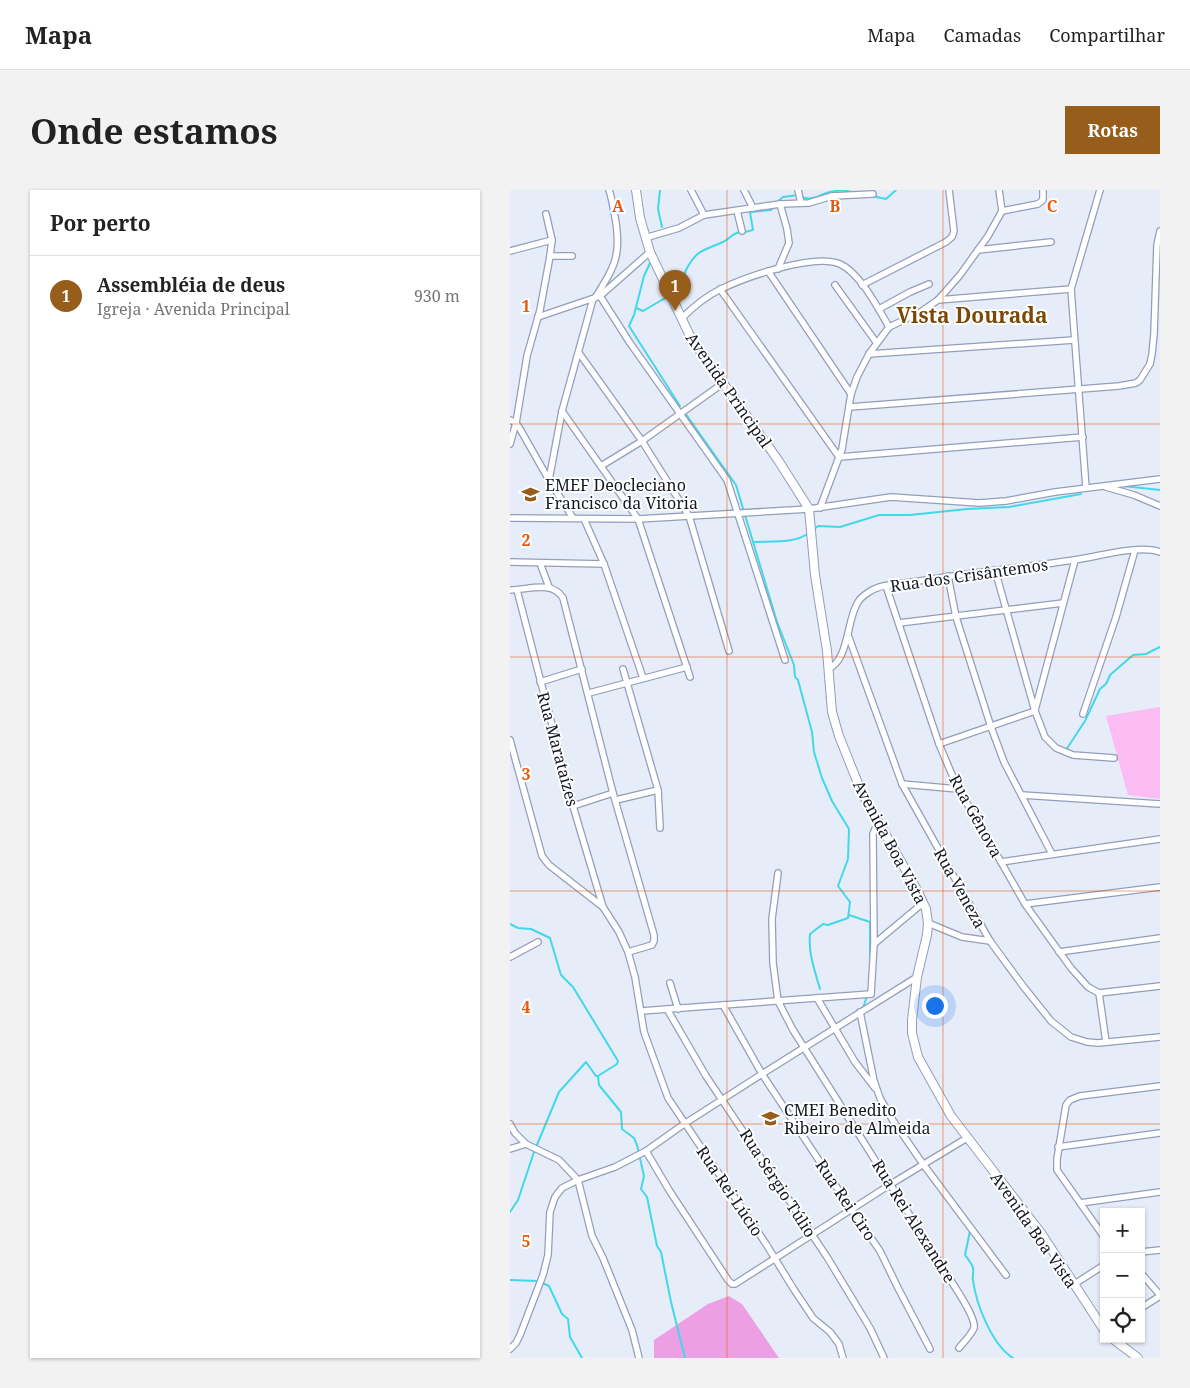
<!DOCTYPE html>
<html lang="pt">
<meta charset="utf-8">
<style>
:root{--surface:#fff;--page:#f2f2f2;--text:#222;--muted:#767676;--line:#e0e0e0;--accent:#975d1b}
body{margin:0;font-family:"Noto Serif",serif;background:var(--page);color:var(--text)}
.controls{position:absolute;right:15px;bottom:15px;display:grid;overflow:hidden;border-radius:0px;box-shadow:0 1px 4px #0004}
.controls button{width:45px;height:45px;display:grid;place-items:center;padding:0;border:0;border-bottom:1px solid var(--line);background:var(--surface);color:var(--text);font:25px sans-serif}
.you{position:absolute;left:424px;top:815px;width:18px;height:18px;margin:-12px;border:4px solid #fff;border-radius:50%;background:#1a73e8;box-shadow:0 0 0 8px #1a73e833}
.badge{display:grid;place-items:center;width:32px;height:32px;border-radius:50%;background:var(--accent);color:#fff;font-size:16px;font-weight:700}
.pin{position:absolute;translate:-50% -41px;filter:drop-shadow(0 1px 2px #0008)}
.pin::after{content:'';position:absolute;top:26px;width:18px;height:15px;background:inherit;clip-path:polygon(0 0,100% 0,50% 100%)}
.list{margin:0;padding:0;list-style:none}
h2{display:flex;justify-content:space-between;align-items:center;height:65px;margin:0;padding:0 20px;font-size:21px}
h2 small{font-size:16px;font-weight:400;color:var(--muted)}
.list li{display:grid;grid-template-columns:32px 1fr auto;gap:15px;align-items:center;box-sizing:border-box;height:80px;padding:0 20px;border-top:1px solid var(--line)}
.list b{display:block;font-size:19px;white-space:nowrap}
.list p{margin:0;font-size:16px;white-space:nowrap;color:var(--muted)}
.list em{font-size:16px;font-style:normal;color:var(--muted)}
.icon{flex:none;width:28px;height:28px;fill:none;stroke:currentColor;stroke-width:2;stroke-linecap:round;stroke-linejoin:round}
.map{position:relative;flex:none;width:650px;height:1168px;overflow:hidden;border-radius:0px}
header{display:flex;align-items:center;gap:30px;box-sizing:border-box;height:70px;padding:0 25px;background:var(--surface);border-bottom:1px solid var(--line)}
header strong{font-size:24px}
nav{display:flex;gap:28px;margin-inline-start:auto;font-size:18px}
.intro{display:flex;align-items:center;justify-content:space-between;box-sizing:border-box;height:120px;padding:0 30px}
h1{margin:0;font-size:35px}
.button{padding:12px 22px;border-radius:0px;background:var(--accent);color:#fff;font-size:18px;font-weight:700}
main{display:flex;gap:30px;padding:0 30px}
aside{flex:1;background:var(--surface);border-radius:0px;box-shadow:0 1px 4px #0004}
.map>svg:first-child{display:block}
.green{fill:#fbbcf3}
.forest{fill:#eca0e3}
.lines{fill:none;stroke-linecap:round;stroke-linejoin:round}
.stream{stroke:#42d8e9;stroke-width:2}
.street-casing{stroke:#929ebb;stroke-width:8}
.secondary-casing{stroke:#929ebb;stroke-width:10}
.street{stroke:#fff;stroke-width:5.5}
.secondary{stroke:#fff;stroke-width:8}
.grid{fill:none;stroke:#e8590c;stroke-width:1;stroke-opacity:0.55}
.labels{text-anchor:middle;stroke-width:4;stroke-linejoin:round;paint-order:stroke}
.street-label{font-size:16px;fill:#131722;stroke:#fff}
.poi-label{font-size:16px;fill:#131722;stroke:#fff;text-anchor:start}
.district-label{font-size:21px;font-weight:bold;fill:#7c4805;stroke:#fff}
.grid-label{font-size:16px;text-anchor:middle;font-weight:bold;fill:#e8590c;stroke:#fff;stroke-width:4;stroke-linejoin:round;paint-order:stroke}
</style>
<header>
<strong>Mapa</strong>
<nav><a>Mapa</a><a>Camadas</a><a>Compartilhar</a></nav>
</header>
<div class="intro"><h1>Onde estamos</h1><a class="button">Rotas</a></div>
<main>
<aside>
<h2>Por perto<small></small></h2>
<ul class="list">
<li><span class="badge">1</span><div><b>Assembléia de deus</b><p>Igreja · Avenida Principal</p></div><em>930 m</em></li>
</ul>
</aside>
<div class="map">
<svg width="650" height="1168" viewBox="0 0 650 1168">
<rect width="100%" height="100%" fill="#e7ecf9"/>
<path class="green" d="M650 517V609L618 605 596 526Z"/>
<path class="forest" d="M219 1106 232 1114 269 1168H144V1150L198 1114Z"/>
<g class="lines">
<g class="stream">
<path d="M150 0 148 19 152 37"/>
<path d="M362 6 376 9 386 0"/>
<path d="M292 7C304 12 313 2 324 1 331 0 339 1 345 3"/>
<path d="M267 12 273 7 288 5"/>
<path d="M235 42 243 40 240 22 261 20 263 18"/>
<path d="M140 73 134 86 124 125 119 136 170 216"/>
<path d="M167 102C173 97 173 87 176 80 187 59 193 61 213 52 219 49 223 43 230 42"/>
<path d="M126 118 133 121 157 107"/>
<path d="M175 223 226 295 267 432 284 475 285 487 288 490 302 542 304 562 312 588 322 611 339 639 338 669 328 696 340 712 338 728 318 735 313 734 300 744C298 763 305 781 310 799"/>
<path d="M613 296 650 300"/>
<path d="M303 340 308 336 330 337 369 325H400L457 319 499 317 571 304"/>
<path d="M243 352C261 351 284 354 299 343"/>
<path d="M556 560 575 531 590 499 596 494 600 485 623 465 636 464 650 457"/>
<path d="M339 725 360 732V767"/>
<path d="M0 734 8 738 21 739 40 748 51 785 63 797 108 871 107 874 88 886"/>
<path d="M353 818 357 806"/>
<path d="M421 989 450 1027"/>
<path d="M0 1022 8 1010 24 962 49 902 76 872 86 886H88L89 895 111 922 112 939 124 948 127 955 134 986 131 999 137 1007 147 1056 151 1062 161 1112 175 1168"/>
<path d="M460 1041 455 1065C458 1069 462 1074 463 1078 464 1082 462 1087 463 1090 466 1114 482 1155 503 1168"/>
<path d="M0 1090 28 1091 39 1096 52 1124 58 1129 60 1147 72 1168"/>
</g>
<defs>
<g id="street">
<path d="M181 0 194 25"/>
<path d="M234 0 243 18"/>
<path d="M288 0 291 13"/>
<path d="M227 21 232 41"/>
<path d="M492 21 528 14 533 10V0"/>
<path d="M135 48 169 38 194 25 270 14 299 13 322 6 363 4"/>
<path d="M468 60 541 52"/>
<path d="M0 61 42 50"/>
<path d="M40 66H62"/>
<path d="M268 79 279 53 277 39 270 14"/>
<path d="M258 81 341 204"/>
<path d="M325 95 366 152"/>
<path d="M352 95 436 52 442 47 444 41 439 0"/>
<path d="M210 99 329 267 573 247"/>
<path d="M90 106 120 153 217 290 275 470"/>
<path d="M85 108C105 76 112 65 105 27 103 18 102 8 99 0"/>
<path d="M428 110 561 99"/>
<path d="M369 119 400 102 419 94"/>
<path d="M28 127 90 106 140 62"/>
<path d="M171 129C183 117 196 106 211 99 236 87 304 63 330 74 350 83 368 118 379 137"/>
<path d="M69 163 132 251 179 326 219 461"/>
<path d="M359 164 564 150"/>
<path d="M340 217 609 196 626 193 630 190 640 174 642 164 644 144 647 55 650 41"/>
<path d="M52 221 128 329 180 487"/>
<path d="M0 230 6 233 10 239 39 290 63 328"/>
<path d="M0 254 6 233 17 166 30 120 40 66 42 50 36 24"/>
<path d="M91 276 132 251 212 194"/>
<path d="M39 290 52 221 83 109"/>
<path d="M596 297 624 305 650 316"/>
<path d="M576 298 561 99 590 0"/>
<path d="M310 318 332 259 341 204 347 187 359 164 379 137 409 123 428 110 450 85 478 46 492 21 489 0"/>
<path d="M0 328 128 329 299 319 381 307 469 313 496 311 545 302 650 289"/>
<path d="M74 329 94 374 133 488"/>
<path d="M0 372 94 374"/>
<path d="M30 373 39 397"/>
<path d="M485 380 525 521 535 547 546 558 563 565 604 568"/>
<path d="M438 386 446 427 481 537 494 572 542 664"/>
<path d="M376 396 429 554 448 599 463 623 515 714 561 778 578 797 589 803 650 796"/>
<path d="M0 400C18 400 42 390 53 408L103 603 144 745V751L142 755 118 762"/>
<path d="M7 400 63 616 93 717"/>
<path d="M389 433 553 413"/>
<path d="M338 445 392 594 480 751 513 796 541 831 561 847 577 852 588 853 650 847"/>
<path d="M113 479 148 600 150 638"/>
<path d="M318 479C338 471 337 433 346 416 348 410 354 405 359 402 370 394 389 394 403 392 456 383 510 378 564 370 587 367 629 354 650 362"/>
<path d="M30 492 72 479"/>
<path d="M79 503 177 477"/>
<path d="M525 520 565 370"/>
<path d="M573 524 606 427 625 360"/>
<path d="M0 550 32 666 39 675 93 717 109 742 118 762 125 787 134 842 158 908 256 1054 283 1098 303 1128 320 1142 329 1154 333 1168"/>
<path d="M429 554 525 521"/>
<path d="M392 594 448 599"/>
<path d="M512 605 650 614"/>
<path d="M106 610 148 600"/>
<path d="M63 616 103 603"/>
<path d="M491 672 650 649"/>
<path d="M268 683 262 729 263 773 268 811 283 840 445 1097C450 1105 466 1129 464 1138 461 1145 454 1152 449 1158"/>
<path d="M515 714 650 697"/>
<path d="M418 733 452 747 480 751"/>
<path d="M364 754 413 713"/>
<path d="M549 762 650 748"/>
<path d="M0 767 28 752"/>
<path d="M160 793 168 819"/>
<path d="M589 803 596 852"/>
<path d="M361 804 364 754 363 644 365 639 369 635"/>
<path d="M307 808 345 872 365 898"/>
<path d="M213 815 252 884 341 1019 370 1061 388 1098 420 1159"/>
<path d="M157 819 196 886 317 1067 360 1138 374 1168"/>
<path d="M131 821 361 804"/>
<path d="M350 822 364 891 370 908 382 929 413 974 496 1085"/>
<path d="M0 934 5 943 16 954 49 970 68 990 82 1046 93 1068 122 1140 129 1168"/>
<path d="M548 957 650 943"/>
<path d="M0 959 16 954"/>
<path d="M136 961 159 1000 218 1090 222 1094H225L381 994 457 948"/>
<path d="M570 1013 650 1002"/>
<path d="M594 1047 547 980V969L556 915 560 910 570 906 650 896"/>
<path d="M631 1062 650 1060"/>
<path d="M631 1083 650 1105"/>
<path d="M563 1095 594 1075"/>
<path d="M631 1118 650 1106"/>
<path d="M0 1159 6 1153 10 1145 33 1085 38 1065 40 1022 45 1007 52 998 68 990 105 977 136 961 174 934 252 884 407 787"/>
</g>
<g id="secondary">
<path d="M126 0 130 28 140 62 181 148 268 270 299 319 305 385 317 461 322 522 329 546 351 601 407 700 416 719 418 733 417 745 407 787 402 830V843L408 867 441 926 531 1043 594 1140"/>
<path d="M603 1149 628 1168"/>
</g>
</defs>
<use href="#street" class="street-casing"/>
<use href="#secondary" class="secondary-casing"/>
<use href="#street" class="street"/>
<use href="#secondary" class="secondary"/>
</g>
<path class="grid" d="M217 0V1168M433 0V1168M0 234H650M0 467H650M0 701H650M0 934H650"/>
<defs>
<symbol id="school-bare" viewBox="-9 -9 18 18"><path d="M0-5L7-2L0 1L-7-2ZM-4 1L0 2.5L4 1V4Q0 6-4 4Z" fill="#975d1b" stroke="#fff" stroke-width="2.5" paint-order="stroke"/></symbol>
</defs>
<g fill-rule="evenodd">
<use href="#school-bare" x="8" y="292" width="25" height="25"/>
<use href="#school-bare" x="248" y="916" width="25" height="25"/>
</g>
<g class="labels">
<g class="street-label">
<text transform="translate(219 200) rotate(55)" y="6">Avenida Principal</text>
<text transform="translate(459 385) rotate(-8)" y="6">Rua dos Crisântemos</text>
<text transform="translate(48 559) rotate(75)" y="6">Rua Marataízes</text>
<text transform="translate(466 626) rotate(61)" y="6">Rua Gênova</text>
<text transform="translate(380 652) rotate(62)" y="6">Avenida Boa Vista</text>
<text transform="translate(450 698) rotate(61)" y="6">Rua Veneza</text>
<text transform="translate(268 993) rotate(57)" y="6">Rua Sérgio Túlio</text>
<text transform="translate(220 1001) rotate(56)" y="6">Rua Rei Lúcio</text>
<text transform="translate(336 1010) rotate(56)" y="6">Rua Rei Ciro</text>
<text transform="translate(404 1031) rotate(58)" y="6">Rua Rei Alexandre</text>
<text transform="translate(524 1040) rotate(55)" y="6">Avenida Boa Vista</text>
</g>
<g class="poi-label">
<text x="35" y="301">EMEF Deocleciano<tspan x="35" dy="18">Francisco da Vitoria</tspan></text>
<text x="274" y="926">CMEI Benedito<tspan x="274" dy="18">Ribeiro de Almeida</tspan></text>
</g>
<g class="district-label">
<text x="462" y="133">Vista Dourada</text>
</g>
</g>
<g class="grid-label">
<text x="108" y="22">A</text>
<text x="325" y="22">B</text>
<text x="542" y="22">C</text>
<text x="16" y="122">1</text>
<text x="16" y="356">2</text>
<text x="16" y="590">3</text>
<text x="16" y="823">4</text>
<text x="16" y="1057">5</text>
</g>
</svg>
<div class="controls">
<button>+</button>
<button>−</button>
<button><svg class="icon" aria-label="locate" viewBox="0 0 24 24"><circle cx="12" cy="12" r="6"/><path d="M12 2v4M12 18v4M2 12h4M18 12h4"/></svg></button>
</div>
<div class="you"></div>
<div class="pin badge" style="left:165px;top:121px">1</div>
</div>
</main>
